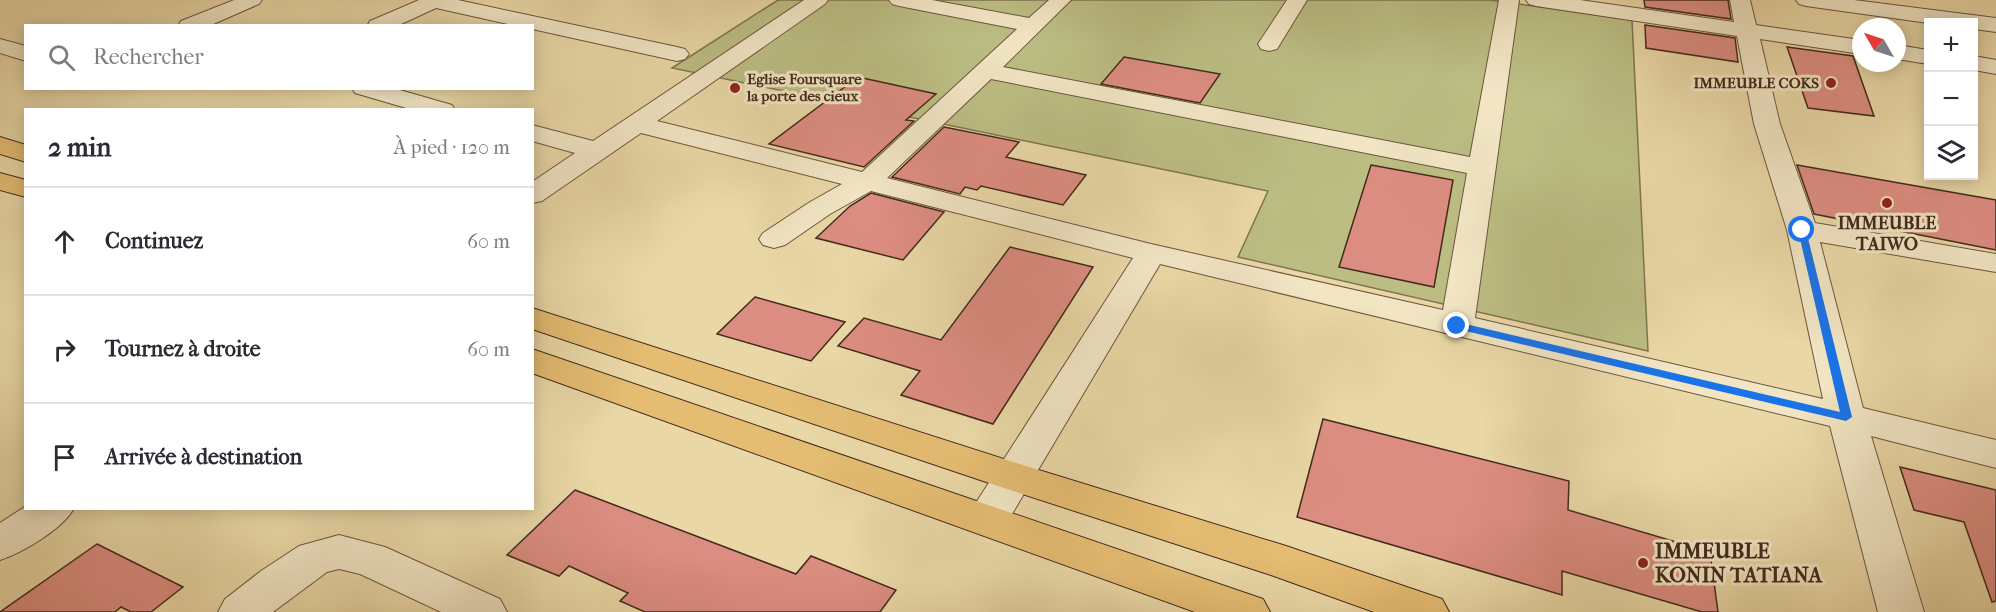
<!DOCTYPE html>
<html lang="fr">
<meta charset="utf-8">
<style>
:root{--surface:#fff;--page:#f2f2f3;--text:#2b2b33;--muted:#7c7c81;--line:#e1e1e2}
body{margin:0;font-family:"IM FELL French Canon",serif;background:var(--page);color:var(--text)}
.controls{position:absolute;right:18px;top:18px;display:grid;overflow:hidden;border-radius:0px;box-shadow:0 3px 15px #0003}
.controls button{width:54px;height:54px;display:grid;place-items:center;padding:0;border:0;border-bottom:2px solid var(--line);background:var(--surface);color:var(--text);font:30px sans-serif}
.compass{position:absolute;left:1852px;top:18px;width:54px;height:54px;border-radius:50%;background:var(--surface);box-shadow:0 3px 15px #0003;rotate:309deg}
.stop{position:absolute;width:18px;height:18px;margin:-14px;border:4px solid #1a73e8;border-radius:50%;background:#fff}
.stop.end{background:#1a73e8;border-color:#fff;box-shadow:0 2px 6px #0008}
.list{margin:0;padding:0;list-style:none}
h2{display:flex;justify-content:space-between;align-items:center;height:78px;margin:0;padding:0 24px;font-size:26px}
h2 small{font-size:20px;font-weight:400;color:var(--muted)}
.list li{display:grid;grid-template-columns:39px 1fr auto;gap:18px;align-items:center;box-sizing:border-box;height:108px;padding:0 24px;border-top:2px solid var(--line)}
.list b{display:block;font-size:22px;white-space:nowrap}
.list em{font-size:20px;font-style:normal;color:var(--muted)}
.icon{flex:none;width:33px;height:33px;fill:none;stroke:currentColor;stroke-width:2;stroke-linecap:round;stroke-linejoin:round}
.map{position:relative;flex:none;width:1996px;height:612px;overflow:hidden}
.search{position:absolute;background:var(--surface);box-shadow:0 3px 15px #0003;left:24px;top:24px;width:510px;height:66px;display:flex;align-items:center;gap:15px;box-sizing:border-box;padding:0 21px;border-radius:0px;color:var(--muted);font-size:22px}
.panel{position:absolute;background:var(--surface);box-shadow:0 3px 15px #0003;left:24px;top:108px;width:510px;height:402px;border-radius:0px}
.map>svg:first-child{display:block}
.green{fill:#bbbd83;stroke:#807450;stroke-width:1.5}
.building{fill:#dc8d81;stroke:#442a1c;stroke-width:1.5}
.lines{fill:none;stroke-linecap:round;stroke-linejoin:round}
.minor-casing{stroke:#6d553e;stroke-width:2}
.major-casing{stroke:#442a1c;stroke-width:2}
.minor{fill:#f1e5c4;fill-rule:evenodd}
.major{fill:#e4bc72;fill-rule:evenodd}
.route{fill:#1a73e8}
.poi-dot{fill:#8f2418;stroke:#f1e5c4;stroke-width:2}
.labels{text-anchor:middle;stroke-width:6;stroke-linejoin:round;paint-order:stroke}
.far-poi-label{font-size:15px;font-weight:bold;fill:#442a1c;stroke:#f1e5c4;text-anchor:start}
.poi-label{font-size:18px;font-weight:bold;fill:#442a1c;stroke:#f1e5c4}
.near-poi-label{font-size:21px;font-weight:bold;fill:#442a1c;stroke:#f1e5c4;text-anchor:start}
</style>
<div class="map">
<svg width="1996" height="612" viewBox="0 0 1996 612">
<rect width="100%" height="100%" fill="#e9d7a5"/>
<filter id="stains"><feTurbulence type="fractalNoise" baseFrequency=".00333" numOctaves="4"/><feColorMatrix values="0 0 0 0 .2 0 0 0 0 .09 0 0 0 0 .02 0 0 0 .5 -.17"/></filter>
<radialGradient id="worn" r=".72"><stop offset=".6" stop-color="#630" stop-opacity="0"/><stop offset="1" stop-color="#630" stop-opacity=".3"/></radialGradient>
<path class="green" d="M778 0H1490L1632 20 1648 351 1238 257 1268 191 672 68Z"/>
<g class="building">
<path d="M1644 0H1728L1731 19 1645 7Z"/>
<path d="M1645 25 1735 38 1738 62 1646 48Z"/>
<path d="M1787 47 1853 56 1874 116 1808 108Z"/>
<path d="M1124 57 1220 74 1200 103 1101 84Z"/>
<path d="M858 77 936 94 906 120 914 121 864 167 769 144Z"/>
<path d="M944 127 1019 142 1006 157 1086 175 1063 205 981 186 977 190 965 187 960 194 892 177Z"/>
<path d="M1371 165 1453 180 1434 287 1339 267Z"/>
<path d="M1797 165 1996 200V250L1814 214Z"/>
<path d="M871 193 944 212 903 260 816 238 850 206Z"/>
<path d="M1010 247 1093 267 993 424 901 395 920 371 838 346 864 318 941 340Z"/>
<path d="M755 297 845 322 811 361 717 334Z"/>
<path d="M1323 419 1569 481 1568 510 1710 552 1718 612H1702L1562 571V595L1297 517Z"/>
<path d="M1900 467 1996 490V601L1992 602 1964 522 1914 510Z"/>
<path d="M575 490 796 574 811 556 896 590 880 612H645L620 601 628 593 569 566 559 576 507 555Z"/>
<path d="M97 544 183 587 151 612H131L121 607 115 612H0Z"/>
</g>
<g class="lines">
<defs>
<g id="minor">
<path d="M234 0H262L259 4 209 26H178L181 21Z"/>
<path d="M419 0H458L677 47 685 49 689 54 685 59 677 61 532 29V26H517L436 8 397 26H367L370 21Z"/>
<path d="M804 0H828L825 4 657 121 862 172 1017 29 899 6 892 4 889 0H932L1029 18 1049 0H1071L1003 67 1470 157 1499 0H1519L1475 318 1823 399 1787 230 1754 124 1737 36 1536 6 1529 4 1526 0H1580L1734 22 1730 0H1750L1756 25 1861 40V54L1760 39 1780 124 1815 223 1996 254V272L1820 242 1863 408 1996 440V468L1871 436 1924 612H1878L1830 426 1160 264 1002 531 987 536 972 531 966 520 972 509 1133 258 871 191 830 214 785 245 774 248 763 245 759 239 763 233 810 202 842 184 641 133 542 201 532 203V182L575 153 532 141V125L593 141ZM991 79 1467 173 1443 310 1151 244 887 178Z"/>
<path d="M1287 0H1307L1277 49 1269 51 1261 49 1258 44Z"/>
<path d="M1796 0H1854L1996 18V32L1974 29V22L1928 23 1806 6 1799 4Z"/>
<path d="M0 39 26 46V61L0 53Z"/>
<path d="M1897 45 1928 50V64L1897 59Z"/>
<path d="M1974 56 1996 60V74L1974 70Z"/>
<path d="M352 88H393L452 105 455 110H413L355 93Z"/>
<path d="M26 506V508H74C63 529 22 553 0 560V523Z"/>
<path d="M339 535 385 547 500 599 507 612H441L360 574 339 569 327 572 273 612H218L225 599 261 571 299 546Z"/>
</g>
<g id="major">
<path d="M0 137 26 145V162L0 154Z"/>
<path d="M0 173 26 180V197L0 190Z"/>
<path d="M532 308 1029 467 1286 546 1442 599 1449 612H1374L1271 575 1001 487 532 329Z"/>
<path d="M532 349 1263 599 1270 612H1195L532 373Z"/>
</g>
</defs>
<use href="#minor" class="minor-casing"/>
<use href="#major" class="major-casing"/>
<use href="#minor" class="minor"/>
<use href="#major" class="major"/>
</g>
<path class="route" d="M1802 227 1806 230 1852 417 1846 421 1457 329 1452 326 1457 322 1840 412 1798 230Z"/>
<g class="poi-dot">
<circle cx="1831" cy="83" r="6"/>
<circle cx="735" cy="88" r="6"/>
<circle cx="1887" cy="203" r="6"/>
<circle cx="1643" cy="563" r="6"/>
</g>
<g class="labels">
<g class="far-poi-label">
<text x="747" y="84">Eglise Foursquare<tspan x="747" dy="17">la porte des cieux</tspan></text>
<text x="1819" y="88" text-anchor="end">IMMEUBLE COKS</text>
</g>
<g class="poi-label">
<text x="1887" y="229">IMMEUBLE<tspan x="1887" dy="21">TAIWO</tspan></text>
</g>
<g class="near-poi-label">
<text x="1655" y="558">IMMEUBLE<tspan x="1655" dy="24">KONIN TATIANA</tspan></text>
</g>
</g>
<rect width="100%" height="100%" filter="url(#stains)"/>
<rect width="100%" height="100%" fill="url(#worn)"/>
</svg>
<div class="controls">
<button>+</button>
<button>−</button>
<button><svg class="icon" aria-label="layers" viewBox="0 0 24 24"><path d="M12 4l9 5-9 5-9-5zM3 14l9 5 9-5"/></svg></button>
</div>
<svg class="compass" viewBox="-18 -18 36 36"><path d="M0-13l5 13h-10z" fill="#e53935"/><path d="M0 13l5-13h-10z" fill="#7c7c81"/></svg>
<div class="stop" style="left:1802px;top:230px"></div>
<div class="stop end" style="left:1457px;top:326px"></div>
<div class="search"><svg class="icon" aria-label="search" viewBox="0 0 24 24"><circle cx="10" cy="10" r="6"/><path d="M15 15l6 6"/></svg>Rechercher</div>
<section class="panel">
<h2>2 min<small>À pied · 120 m</small></h2>
<ul class="list">
<li><svg class="icon" aria-label="ahead" viewBox="0 0 24 24"><path d="M12 20V5M6 11l6-6 6 6"/></svg><div><b>Continuez</b></div><em>60 m</em></li>
<li><svg class="icon" aria-label="right" viewBox="0 0 24 24"><path d="M7 20v-9h11M14 6l5 5-5 5"/></svg><div><b>Tournez à droite</b></div><em>60 m</em></li>
<li><svg class="icon" aria-label="arrive" viewBox="0 0 24 24"><path d="M6 21V4h12l-3 4 3 4H6"/></svg><div><b>Arrivée à destination</b></div></li>
</ul>
</section>
</div>
